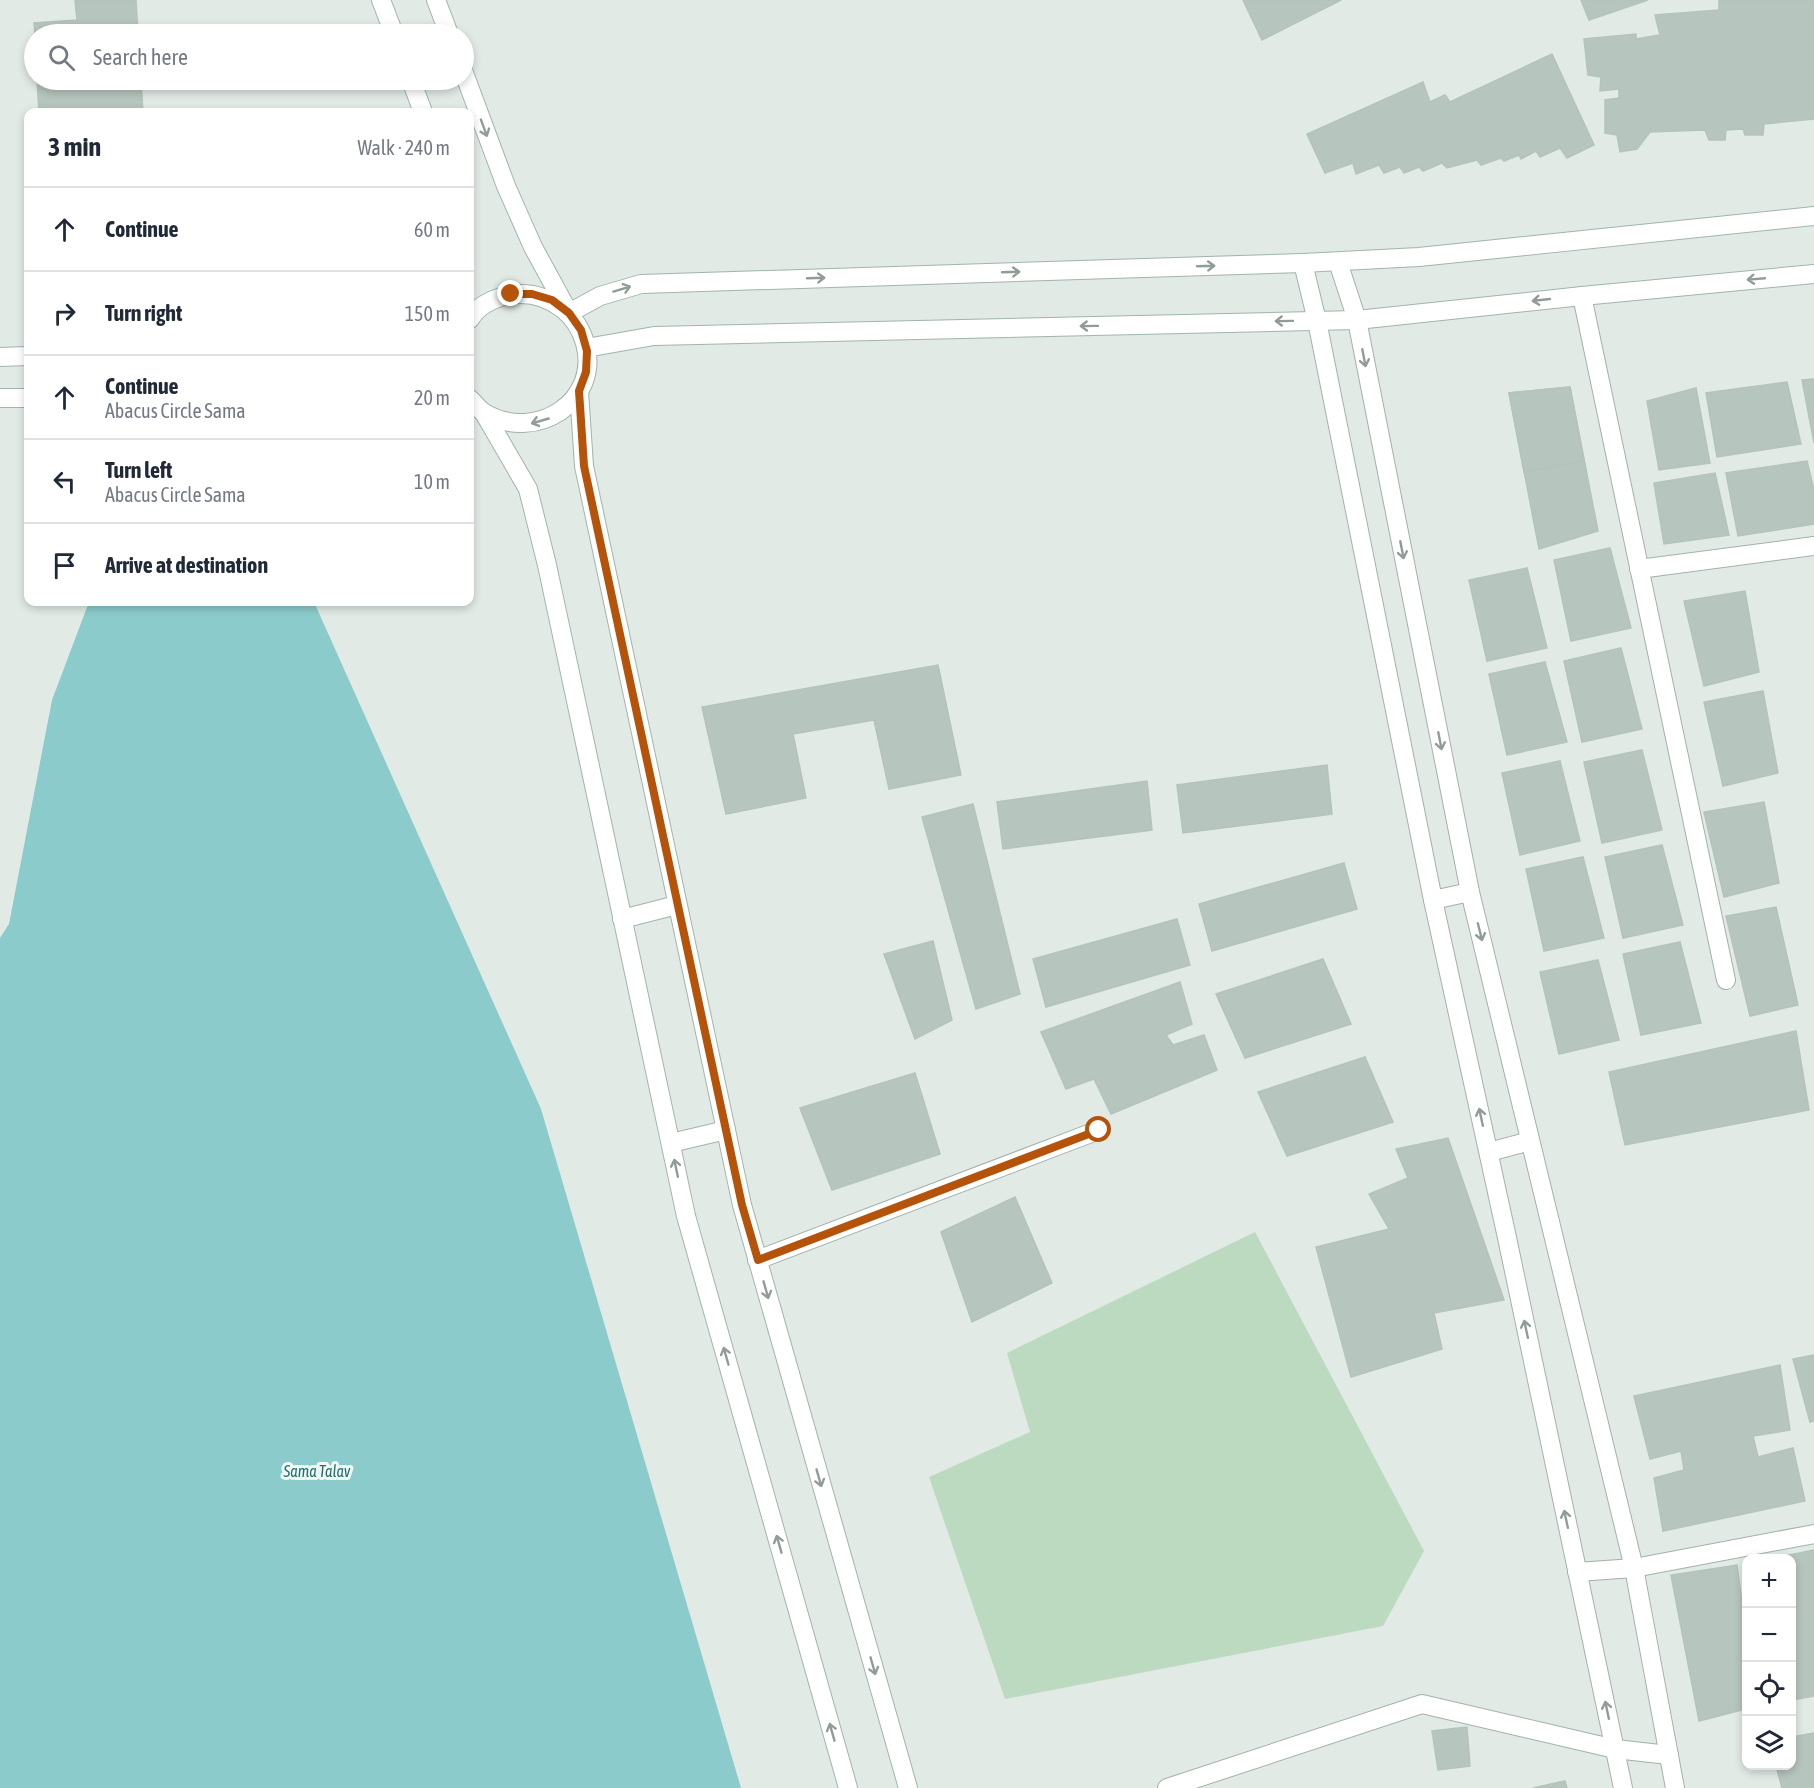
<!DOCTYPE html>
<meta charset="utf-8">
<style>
:root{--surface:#fff;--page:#f6f6f7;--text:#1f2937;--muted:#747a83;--line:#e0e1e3}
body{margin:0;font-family:"Asap Condensed",sans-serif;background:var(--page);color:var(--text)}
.controls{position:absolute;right:18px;bottom:18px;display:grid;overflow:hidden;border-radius:12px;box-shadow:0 3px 9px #0003}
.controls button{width:54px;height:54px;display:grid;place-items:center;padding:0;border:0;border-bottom:2px solid var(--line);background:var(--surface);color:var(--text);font:30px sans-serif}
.stop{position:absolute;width:18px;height:18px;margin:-14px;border:4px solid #b45309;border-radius:50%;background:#fff}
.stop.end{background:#b45309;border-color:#fff;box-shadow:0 2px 6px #0008}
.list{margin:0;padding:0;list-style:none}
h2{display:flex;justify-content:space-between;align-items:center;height:78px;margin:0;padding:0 24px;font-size:26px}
h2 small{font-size:20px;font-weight:400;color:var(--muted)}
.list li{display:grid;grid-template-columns:39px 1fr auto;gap:18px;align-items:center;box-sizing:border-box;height:84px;padding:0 24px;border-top:2px solid var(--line)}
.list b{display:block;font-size:22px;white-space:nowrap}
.list p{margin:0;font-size:20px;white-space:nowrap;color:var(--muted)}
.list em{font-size:20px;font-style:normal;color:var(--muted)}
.icon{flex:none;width:33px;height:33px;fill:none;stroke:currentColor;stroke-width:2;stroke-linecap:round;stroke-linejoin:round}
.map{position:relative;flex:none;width:1814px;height:1788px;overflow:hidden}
.search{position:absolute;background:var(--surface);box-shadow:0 3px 9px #0003;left:24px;top:24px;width:450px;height:66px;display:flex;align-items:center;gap:15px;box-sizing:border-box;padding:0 21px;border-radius:33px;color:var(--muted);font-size:22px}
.panel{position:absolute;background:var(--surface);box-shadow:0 3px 9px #0003;left:24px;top:108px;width:450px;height:498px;border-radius:12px}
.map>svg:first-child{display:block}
.green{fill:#bbdabf}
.water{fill:#8ccbcc}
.building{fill:#b6c5bd;stroke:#b4c3bb;stroke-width:1.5}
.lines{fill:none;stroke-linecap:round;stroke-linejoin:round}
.service-casing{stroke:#a4b1ab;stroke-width:20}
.minor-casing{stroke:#a4b1ab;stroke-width:20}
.secondary-casing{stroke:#a0b5ab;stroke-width:20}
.service{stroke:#fff;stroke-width:18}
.minor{stroke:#fff;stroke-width:18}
.secondary{stroke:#fff;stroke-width:18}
.oneway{stroke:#909c98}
.route{stroke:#b45309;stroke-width:8}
.labels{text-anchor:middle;stroke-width:6;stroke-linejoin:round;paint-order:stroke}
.water-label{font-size:16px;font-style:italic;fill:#216f71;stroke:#f1f7f3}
</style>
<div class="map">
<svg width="1814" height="1788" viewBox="0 0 1814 1788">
<rect width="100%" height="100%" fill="#e1eae5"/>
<path class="green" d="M1255 1232 1424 1551 1383 1626 1005 1699 929 1477 1030 1432 1007 1353Z"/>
<path class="water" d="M89 602H314L541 1109 741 1788H0V938L9 924 52 700Z"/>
<g class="building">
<path d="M75 0H136L138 34H35L34 23 77 20Z"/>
<path d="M1243 0H1341L1262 40Z"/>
<path d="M1581 0H1648L1589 20Z"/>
<path d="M1719 0H1814V119L1764 124 1763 135H1745L1743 129 1726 130 1725 140H1709L1705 130 1650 132 1637 149 1620 152 1617 135 1605 133V100L1619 98V89L1600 91 1601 77 1588 75 1584 39 1636 34V39L1660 35 1655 15 1719 10Z"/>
<path d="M1552 54 1594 145 1567 158 1560 148 1540 157 1536 151 1521 159 1519 155 1504 161 1501 158 1481 165 1477 160 1447 168 1442 163 1423 171 1419 167 1404 173 1400 167 1384 173 1379 165 1356 174 1353 163 1325 173 1307 134 1423 82 1430 102 1445 95 1450 102Z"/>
<path d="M37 80H141L143 112H39Z"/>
<path d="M1814 379V443L1802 380Z"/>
<path d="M1787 382 1801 444 1717 457 1706 393Z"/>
<path d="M1570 387 1598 531 1539 549 1509 393Z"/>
<path d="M1570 387 1584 461 1524 472 1509 393Z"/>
<path d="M1696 388 1710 463 1659 470 1647 401Z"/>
<path d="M1807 461 1814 490V524L1738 536 1726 473Z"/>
<path d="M1715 473 1729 535 1664 544 1654 483Z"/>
<path d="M1610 548 1631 628 1571 641 1554 560Z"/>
<path d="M1527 568 1547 648 1487 661 1469 580Z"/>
<path d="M1745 591 1759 672 1704 686 1684 601Z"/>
<path d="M1621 648 1642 729 1582 742 1564 661Z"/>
<path d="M1545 662 1567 742 1507 755 1489 674Z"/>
<path d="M938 665 961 775 889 789 874 720 793 734 806 798 726 814 702 707Z"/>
<path d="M1763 691 1778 773 1723 786 1704 702Z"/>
<path d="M1642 750 1662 830 1602 843 1584 762Z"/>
<path d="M1560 761 1580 841 1520 855 1502 773Z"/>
<path d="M1327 765 1332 814 1183 833 1177 785Z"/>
<path d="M1147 781 1152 830 1003 849 997 802Z"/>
<path d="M1764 802 1779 883 1724 897 1704 812Z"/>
<path d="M973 804 1020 994 976 1009 922 817Z"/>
<path d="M1662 845 1683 925 1623 938 1605 857Z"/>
<path d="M1583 857 1604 938 1544 951 1526 869Z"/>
<path d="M1344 863 1357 909 1212 951 1199 904Z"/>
<path d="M1776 907 1798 1005 1750 1016 1726 916Z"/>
<path d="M1177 919 1190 965 1046 1007 1033 959Z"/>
<path d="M933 941 952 1020 915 1039 884 954Z"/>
<path d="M1680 942 1701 1023 1641 1035 1623 954Z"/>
<path d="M1323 959 1351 1024 1245 1058 1216 994Z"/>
<path d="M1598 960 1619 1040 1559 1054 1540 972Z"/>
<path d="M1180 982 1192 1024 1166 1035 1173 1045 1204 1035 1217 1070 1111 1114 1094 1079 1066 1089 1041 1032Z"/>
<path d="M1796 1031 1809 1110 1625 1145 1609 1072Z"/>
<path d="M1365 1057 1393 1122 1287 1156 1258 1092Z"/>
<path d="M915 1073 940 1154 832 1190 800 1108Z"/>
<path d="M1448 1138 1504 1300 1434 1313 1442 1349 1351 1377 1316 1247 1389 1229 1369 1194 1408 1178 1396 1149Z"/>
<path d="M1015 1197 1052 1283 972 1322 941 1232Z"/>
<path d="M1814 1355V1421L1810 1422 1793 1359Z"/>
<path d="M1780 1365 1790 1430 1753 1436 1758 1457 1793 1448 1805 1501 1663 1531 1654 1478 1684 1470 1681 1451 1650 1459 1634 1396Z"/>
<path d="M1814 1550V1696L1792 1700V1558H1774Z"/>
<path d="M1737 1565 1742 1603 1746 1602V1709L1699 1721 1671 1575Z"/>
<path d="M1467 1727 1470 1766 1438 1770 1432 1731Z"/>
<path d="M1814 1733V1788H1782L1776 1766H1792V1737Z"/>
<path d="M1565 1781 1567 1788H1533Z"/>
</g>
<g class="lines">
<defs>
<path id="service" d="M757 1260 1099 1130"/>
<g id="minor">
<path d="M1338 262 1357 320 1470 892 1634 1568 1675 1788"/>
<path d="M1303 263 1317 321 1433 900 1506 1233 1623 1788"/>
<path d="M1582 296 1726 980"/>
<path d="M1639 569 1814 546"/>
<path d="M1433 900 1470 892"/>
<path d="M1489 1152 1530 1141"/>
<path d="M1577 1572 1634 1568 1814 1534"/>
<path d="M1167 1788 1422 1704 1615 1749 1669 1755"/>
</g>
<g id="secondary">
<path d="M381 0 394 34"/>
<path d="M436 0 449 34"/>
<path d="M464 73 506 186 533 247 569 313 600 296 641 284 1303 263 1419 257 1814 216"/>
<path d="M411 80 423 112"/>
<path d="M470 319C479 303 502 294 521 294 537 294 550 299 563 309 574 318 581 329 585 343 601 401 537 442 486 414 480 411 475 404 470 399"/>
<path d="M586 348 654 336 1357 320 1582 296 1814 274"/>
<path d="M0 357 28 356"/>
<path d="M579 391 584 466 742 1205 908 1788"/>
<path d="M0 398H28"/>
<path d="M484 413 528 489 547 565 686 1216 848 1788"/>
<path d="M622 919 677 905"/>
<path d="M671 1143 726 1130"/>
</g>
</defs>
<use href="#service" class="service-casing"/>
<use href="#minor" class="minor-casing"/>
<use href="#secondary" class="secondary-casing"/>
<use href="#service" class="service"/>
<use href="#minor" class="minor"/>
<use href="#secondary" class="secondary"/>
</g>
<defs><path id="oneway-shaft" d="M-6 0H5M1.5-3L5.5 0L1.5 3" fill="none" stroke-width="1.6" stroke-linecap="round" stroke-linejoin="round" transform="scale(1.5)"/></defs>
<g class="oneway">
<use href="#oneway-shaft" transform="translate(484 128) rotate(70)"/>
<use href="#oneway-shaft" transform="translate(1206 266) rotate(-2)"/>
<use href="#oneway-shaft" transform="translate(1011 272) rotate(-2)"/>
<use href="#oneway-shaft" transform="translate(816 278) rotate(-2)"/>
<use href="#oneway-shaft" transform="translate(1756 279) rotate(175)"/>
<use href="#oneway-shaft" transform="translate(622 289) rotate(-17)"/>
<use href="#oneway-shaft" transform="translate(1541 300) rotate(174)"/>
<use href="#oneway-shaft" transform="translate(1284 321) rotate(179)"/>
<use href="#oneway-shaft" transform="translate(1089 326) rotate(179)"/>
<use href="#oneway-shaft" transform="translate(1364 358) rotate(79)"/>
<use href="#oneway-shaft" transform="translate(540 421) rotate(164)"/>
<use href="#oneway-shaft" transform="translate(1402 550) rotate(79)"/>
<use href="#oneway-shaft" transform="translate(1440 741) rotate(79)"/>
<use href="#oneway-shaft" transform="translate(1480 932) rotate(76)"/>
<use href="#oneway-shaft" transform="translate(1481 1117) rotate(-102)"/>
<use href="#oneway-shaft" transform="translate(676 1168) rotate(-102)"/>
<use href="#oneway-shaft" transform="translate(766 1290) rotate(74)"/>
<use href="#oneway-shaft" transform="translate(1526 1329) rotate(-102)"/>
<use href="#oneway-shaft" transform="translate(726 1356) rotate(-106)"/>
<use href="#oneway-shaft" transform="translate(819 1478) rotate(74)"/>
<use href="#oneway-shaft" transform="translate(1566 1519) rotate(-102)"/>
<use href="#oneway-shaft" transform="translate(779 1544) rotate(-106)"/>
<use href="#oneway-shaft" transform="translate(873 1666) rotate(74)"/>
<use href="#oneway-shaft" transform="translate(1607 1710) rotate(-102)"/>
<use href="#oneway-shaft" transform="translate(832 1732) rotate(-106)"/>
</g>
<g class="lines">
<path class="route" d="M511 294H532L552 300 569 313 581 330 587 351 586 372 579 391 584 466 742 1205 758 1260 1099 1130"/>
</g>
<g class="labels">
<g class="water-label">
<text x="317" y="1477">Sama Talav</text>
</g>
</g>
</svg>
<div class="controls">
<button>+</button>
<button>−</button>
<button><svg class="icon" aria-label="locate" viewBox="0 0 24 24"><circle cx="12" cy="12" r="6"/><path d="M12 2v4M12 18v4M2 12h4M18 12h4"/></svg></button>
<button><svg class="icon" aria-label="layers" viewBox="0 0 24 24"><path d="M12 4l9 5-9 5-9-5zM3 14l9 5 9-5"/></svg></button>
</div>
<div class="stop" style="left:1099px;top:1130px"></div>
<div class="stop end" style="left:511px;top:294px"></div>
<div class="search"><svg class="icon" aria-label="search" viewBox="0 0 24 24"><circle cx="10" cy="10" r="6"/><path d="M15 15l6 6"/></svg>Search here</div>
<section class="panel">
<h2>3 min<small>Walk · 240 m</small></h2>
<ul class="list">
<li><svg class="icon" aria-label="ahead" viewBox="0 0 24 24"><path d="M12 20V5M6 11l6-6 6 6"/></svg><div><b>Continue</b></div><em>60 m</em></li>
<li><svg class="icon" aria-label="right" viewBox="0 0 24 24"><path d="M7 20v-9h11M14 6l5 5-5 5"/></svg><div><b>Turn right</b></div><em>150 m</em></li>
<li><svg class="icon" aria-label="ahead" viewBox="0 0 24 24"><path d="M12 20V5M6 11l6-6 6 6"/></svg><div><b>Continue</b><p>Abacus Circle Sama</p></div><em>20 m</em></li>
<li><svg class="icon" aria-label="left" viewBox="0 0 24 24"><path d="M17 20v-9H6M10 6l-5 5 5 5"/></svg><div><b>Turn left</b><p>Abacus Circle Sama</p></div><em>10 m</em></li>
<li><svg class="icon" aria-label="arrive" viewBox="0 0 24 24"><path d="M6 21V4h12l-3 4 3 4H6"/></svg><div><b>Arrive at destination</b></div></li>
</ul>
</section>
</div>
